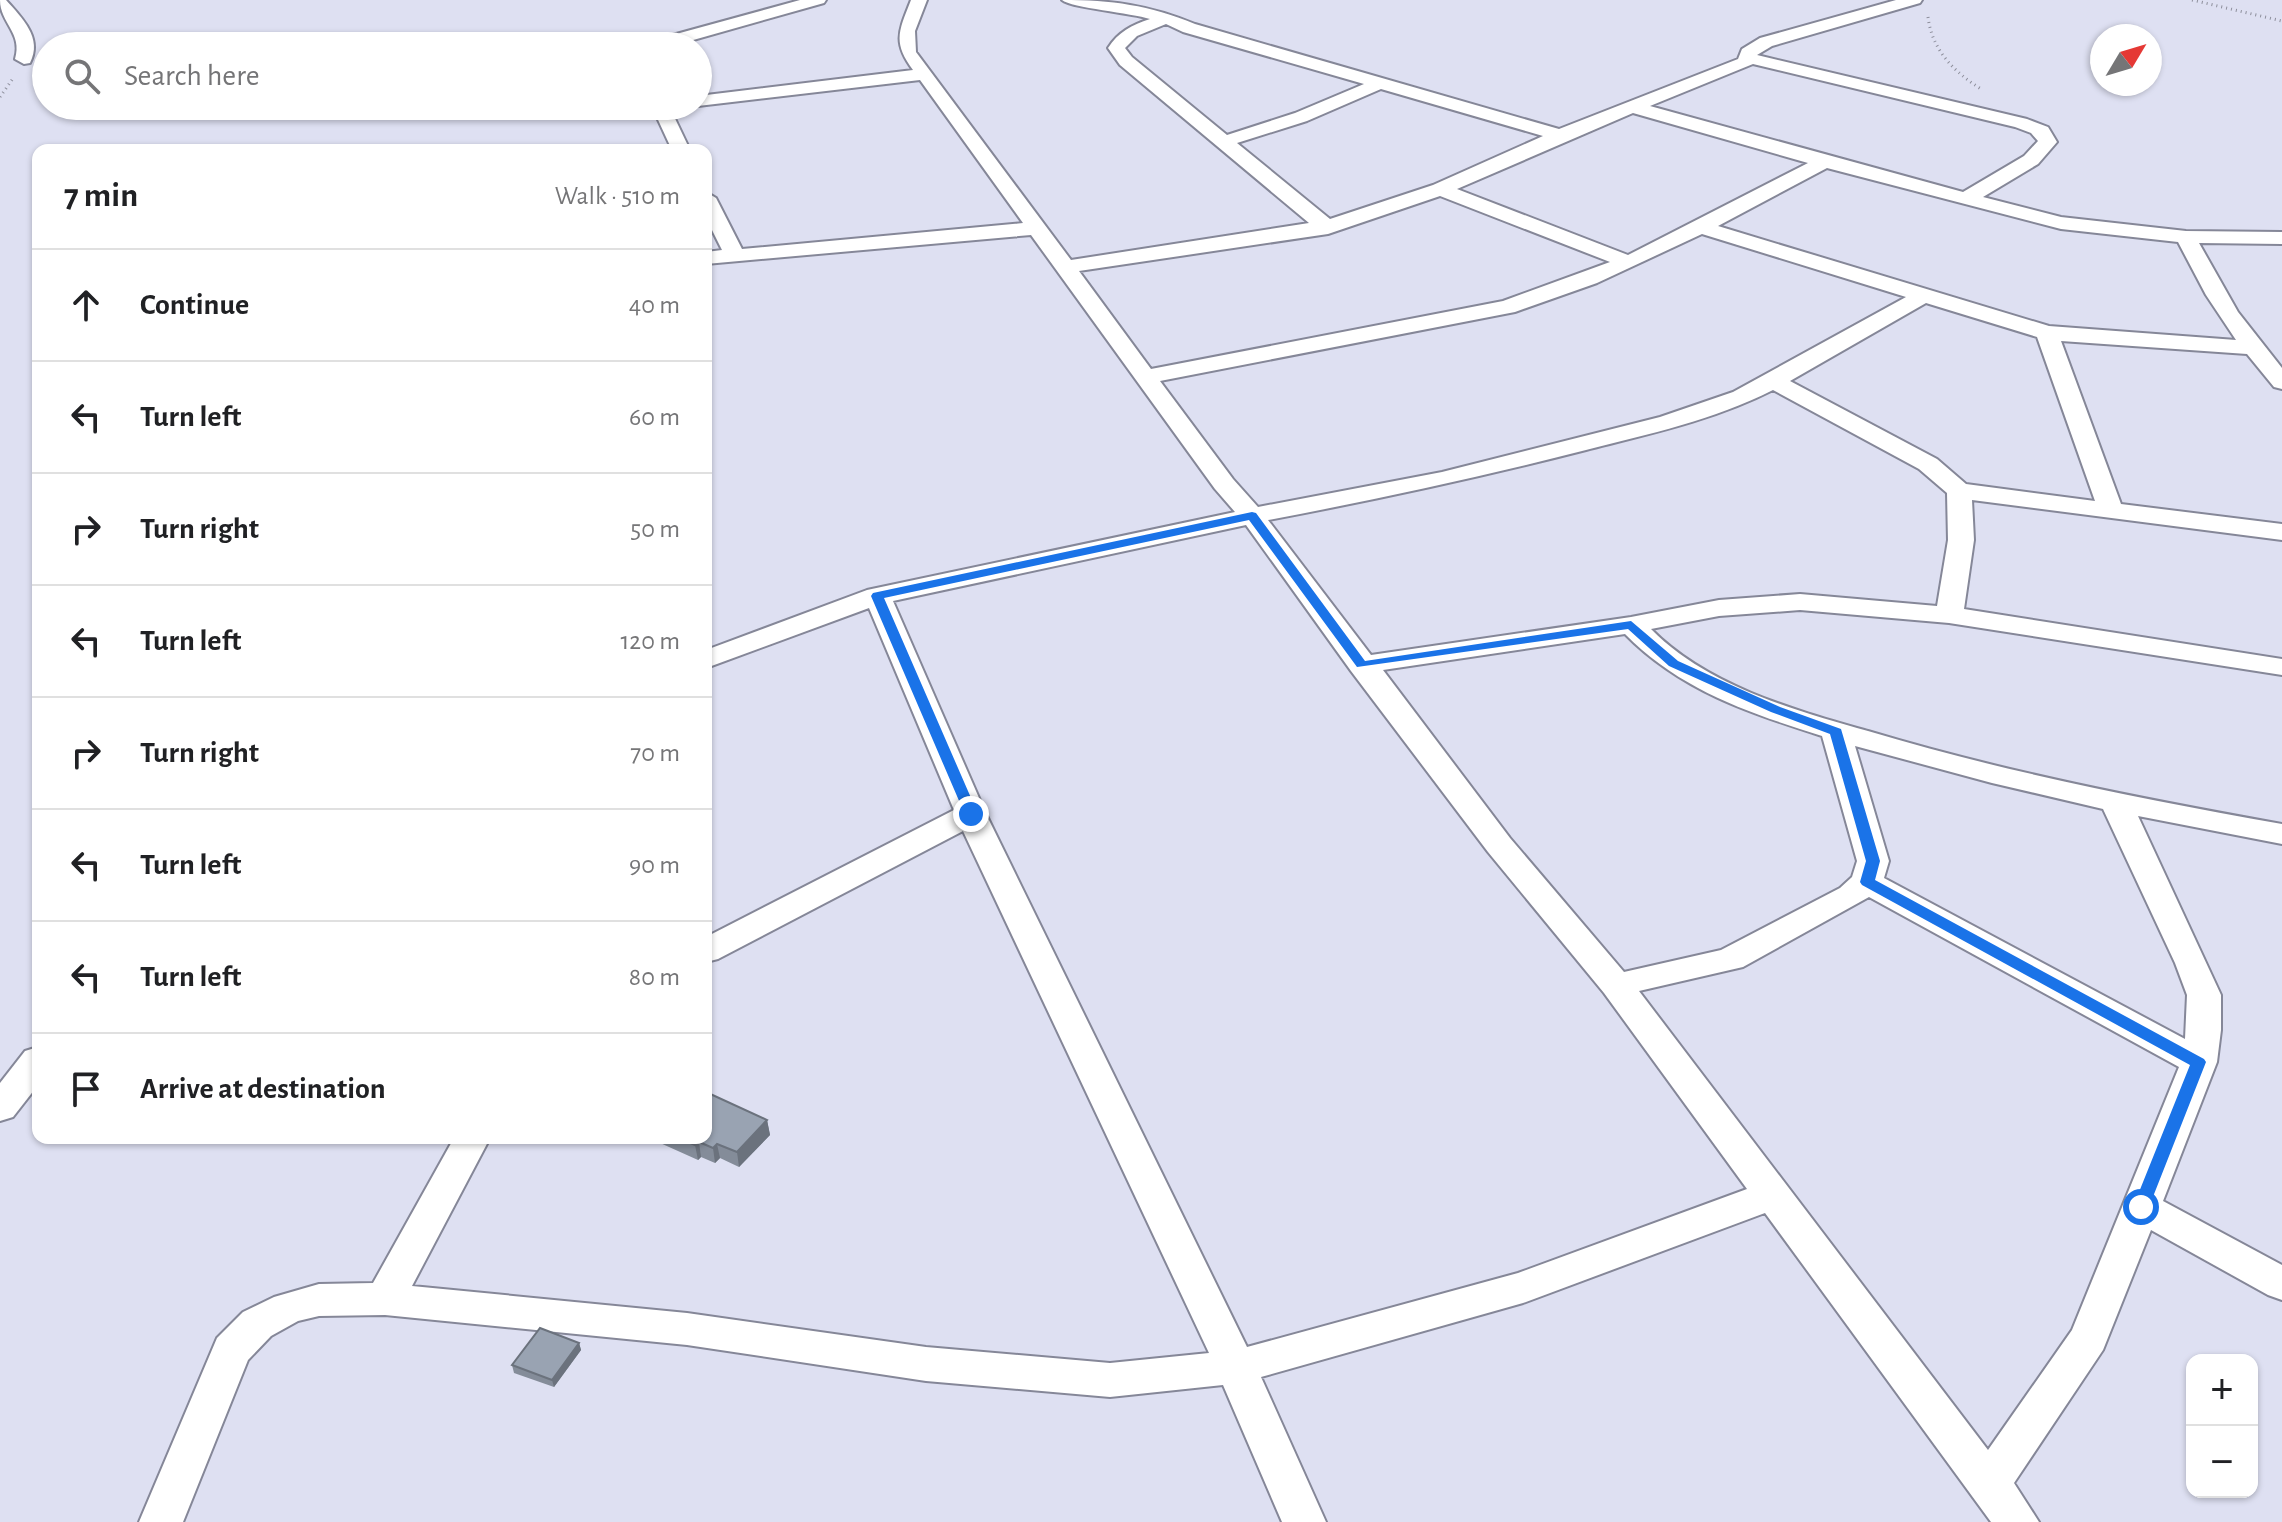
<!DOCTYPE html>
<meta charset="utf-8">
<style>
:root{--surface:#fff;--page:#f6f6f6;--text:#202124;--muted:#757577;--line:#e0e0e0}
body{margin:0;font-family:"Alegreya Sans",sans-serif;background:var(--page);color:var(--text)}
.controls{position:absolute;right:24px;bottom:24px;display:grid;overflow:hidden;border-radius:16px;box-shadow:0 2px 6px #0004}
.controls button{width:72px;height:72px;display:grid;place-items:center;padding:0;border:0;border-bottom:2px solid var(--line);background:var(--surface);color:var(--text);font:40px sans-serif}
.compass{position:absolute;left:2090px;top:24px;width:72px;height:72px;border-radius:50%;background:var(--surface);box-shadow:0 2px 6px #0004;rotate:52deg}
.stop{position:absolute;width:24px;height:24px;margin:-18px;border:6px solid #1a73e8;border-radius:50%;background:#fff}
.stop.end{background:#1a73e8;border-color:#fff;box-shadow:0 2px 8px #0008}
.list{margin:0;padding:0;list-style:none}
h2{display:flex;justify-content:space-between;align-items:center;height:104px;margin:0;padding:0 32px;font-size:34px}
h2 small{font-size:26px;font-weight:400;color:var(--muted)}
.list li{display:grid;grid-template-columns:52px 1fr auto;gap:24px;align-items:center;box-sizing:border-box;height:112px;padding:0 32px;border-top:2px solid var(--line)}
.list b{display:block;font-size:30px;white-space:nowrap}
.list em{font-size:26px;font-style:normal;color:var(--muted)}
.icon{flex:none;width:44px;height:44px;fill:none;stroke:currentColor;stroke-width:2;stroke-linecap:round;stroke-linejoin:round}
.map{position:relative;flex:none;width:2282px;height:1522px;overflow:hidden}
.search{position:absolute;background:var(--surface);box-shadow:0 2px 6px #0004;left:32px;top:32px;width:680px;height:88px;display:flex;align-items:center;gap:20px;box-sizing:border-box;padding:0 28px;border-radius:44px;color:var(--muted);font-size:30px}
.panel{position:absolute;background:var(--surface);box-shadow:0 2px 6px #0004;left:32px;top:144px;width:680px;height:1000px;border-radius:16px}
.map>svg:first-child{display:block}
.lines{fill:none;stroke-linecap:round;stroke-linejoin:round}
.street-casing{stroke:#858798;stroke-width:4}
.path{stroke:#8d8e9b;stroke-width:3;stroke-dasharray:1 4;stroke-linecap:butt}
.street{fill:#fff;fill-rule:evenodd}
.wall{fill:#848c99}
.shaded-wall{fill:#6b727d}
.building{fill:#99a3b2;stroke:#6b727d;stroke-width:2}
.route{fill:#1a73e8}
</style>
<div class="map">
<svg width="2282" height="1522" viewBox="0 0 2282 1522">
<rect width="100%" height="100%" fill="#dee0f2"/>
<g class="lines">
<defs>
<g id="street">
<path d="M0 0H6C22 18 43 38 30 63L24 64 15 59C23 33 0 23 0 0Z"/>
<path d="M800 0H826L824 3 672 46H645L647 42Z"/>
<path d="M911 0H927L915 31 916 52 1071 260 1309 223 1120 65 1108 48C1118 32 1132 25 1150 19 1132 13 1071 8 1062 0 1112 0 1149 5 1195 24L1559 129 1738 59 1742 49 1760 38 1896 0H1922L1920 3 1772 46 1757 55 2027 119 2048 127 2057 142 2038 164 1983 197 2061 217 2186 231 2282 232V244L2199 243 2238 312 2282 368V389L2274 387 2247 354 2061 341 2121 504 2282 524V540L1972 500 1974 540 1964 609 2282 659V675L1949 623 1800 610 1719 616 1651 629C1707 686 1794 710 1868 731 2004 772 2143 799 2282 824V844L2138 816 2221 995V1030L2217 1062 2163 1201 2282 1265V1300L2268 1295 2151 1230 2103 1350 2014 1483 2039 1522H1991L1765 1213 1523 1303 1261 1377 1326 1522H1282L1223 1385 1110 1397 926 1381 687 1345 385 1315 319 1316 298 1321 271 1336 248 1360 183 1522H139L217 1338 243 1312 274 1297 319 1284 373 1283 454 1138H490L412 1286 687 1313 926 1347 1110 1363 1209 1353 963 831 718 959 706 962V937L954 810 869 608 706 668V650L867 590 1235 512 1215 489 1031 235 706 264V252L722 250 706 218V192L716 198 742 249 1023 223 920 80 698 106H697L698 96 913 70C892 42 899 31 911 0ZM1166 24 1183 32 1364 84 1295 113 1227 135 1132 57 1125 48 1137 36ZM1753 64 2015 127 2031 133 2038 141 2024 156 1963 192 1650 106ZM1381 89 1543 136 1433 185 1330 219 1237 143 1307 121ZM1633 113 1808 163 1628 255 1457 189ZM1827 168 2061 229 2178 242 2206 295 2236 340 2049 326 1718 226ZM1440 196 1610 262 1503 301 1151 369 1079 271 1328 234ZM1702 234 1906 297 1733 392 1660 417 1442 472 1258 507 1233 479 1160 381 1515 312 1597 283ZM1926 303 2037 337 2095 501 1966 484 1937 459 1790 381ZM1773 390 1919 469 1947 493 1948 540 1937 606 1800 594 1719 600 1631 617 1371 655 1268 520C1375 500 1481 477 1586 450 1649 434 1714 420 1773 390ZM1246 525 1351 671 1488 852 1604 993 1747 1189 1518 1273 1247 1347 986 814 893 601ZM1625 634C1680 690 1749 713 1822 736L1857 861 1852 877 1840 888 1721 950 1624 972 1510 838 1383 670ZM1855 746 1992 783 2103 809 2175 963 2187 995 2185 1039 1884 878 1889 861ZM1869 897 2179 1067 2072 1330 1988 1450 1639 991 1743 967Z"/>
<path d="M529 106H669L690 150H672L653 109 538 111Z"/>
<path d="M38 1047V1085L13 1117 0 1121V1083L25 1051Z"/>
</g>
</defs>
<use href="#street" class="street-casing"/>
<g class="path">
<path d="M2192 0 2282 21"/>
<path d="M1928 17C1932 50 1954 72 1981 89"/>
<path d="M0 97 14 77"/>
</g>
<use href="#street" class="street"/>
</g>
<g class="wall">
<path d="M767 1120 770 1135 739 1167 720 1158 715 1163 701 1157 698 1160 649 1138H706Z"/>
<path d="M579 1343 581 1350 554 1387 514 1373 512 1365Z"/>
</g>
<g class="shaded-wall">
<path d="M767 1120 770 1135 739 1167 737 1152Z"/>
<path d="M699 1142 701 1157 698 1160 695 1145Z"/>
<path d="M717 1144 720 1158 715 1163 713 1148Z"/>
<path d="M579 1343 581 1350 554 1387 552 1380Z"/>
</g>
<g class="building">
<path d="M706 1092 767 1120 737 1152 717 1144 713 1148 699 1142 695 1145 679 1138H706Z"/>
<path d="M540 1328 579 1343 552 1380 512 1365Z"/>
</g>
<path class="route" d="M1252 512 1256 513 1365 661 1631 621 1678 661 1780 707 1841 729 1880 861 1875 880 2204 1059 2206 1062 2147 1212H2135L2133 1207 2190 1065 1862 885 1860 882 1866 861 1830 734 1771 712 1669 666 1628 629 1357 667 1249 520 884 598 978 814 966 817 871 596 873 593Z"/>
</svg>
<div class="controls">
<button>+</button>
<button>−</button>
</div>
<svg class="compass" viewBox="-18 -18 36 36"><path d="M0-13l5 13h-10z" fill="#e53935"/><path d="M0 13l5-13h-10z" fill="#757577"/></svg>
<div class="stop" style="left:2141px;top:1207px"></div>
<div class="stop end" style="left:971px;top:814px"></div>
<div class="search"><svg class="icon" aria-label="search" viewBox="0 0 24 24"><circle cx="10" cy="10" r="6"/><path d="M15 15l6 6"/></svg>Search here</div>
<section class="panel">
<h2>7 min<small>Walk · 510 m</small></h2>
<ul class="list">
<li><svg class="icon" aria-label="ahead" viewBox="0 0 24 24"><path d="M12 20V5M6 11l6-6 6 6"/></svg><div><b>Continue</b></div><em>40 m</em></li>
<li><svg class="icon" aria-label="left" viewBox="0 0 24 24"><path d="M17 20v-9H6M10 6l-5 5 5 5"/></svg><div><b>Turn left</b></div><em>60 m</em></li>
<li><svg class="icon" aria-label="right" viewBox="0 0 24 24"><path d="M7 20v-9h11M14 6l5 5-5 5"/></svg><div><b>Turn right</b></div><em>50 m</em></li>
<li><svg class="icon" aria-label="left" viewBox="0 0 24 24"><path d="M17 20v-9H6M10 6l-5 5 5 5"/></svg><div><b>Turn left</b></div><em>120 m</em></li>
<li><svg class="icon" aria-label="right" viewBox="0 0 24 24"><path d="M7 20v-9h11M14 6l5 5-5 5"/></svg><div><b>Turn right</b></div><em>70 m</em></li>
<li><svg class="icon" aria-label="left" viewBox="0 0 24 24"><path d="M17 20v-9H6M10 6l-5 5 5 5"/></svg><div><b>Turn left</b></div><em>90 m</em></li>
<li><svg class="icon" aria-label="left" viewBox="0 0 24 24"><path d="M17 20v-9H6M10 6l-5 5 5 5"/></svg><div><b>Turn left</b></div><em>80 m</em></li>
<li><svg class="icon" aria-label="arrive" viewBox="0 0 24 24"><path d="M6 21V4h12l-3 4 3 4H6"/></svg><div><b>Arrive at destination</b></div></li>
</ul>
</section>
</div>
